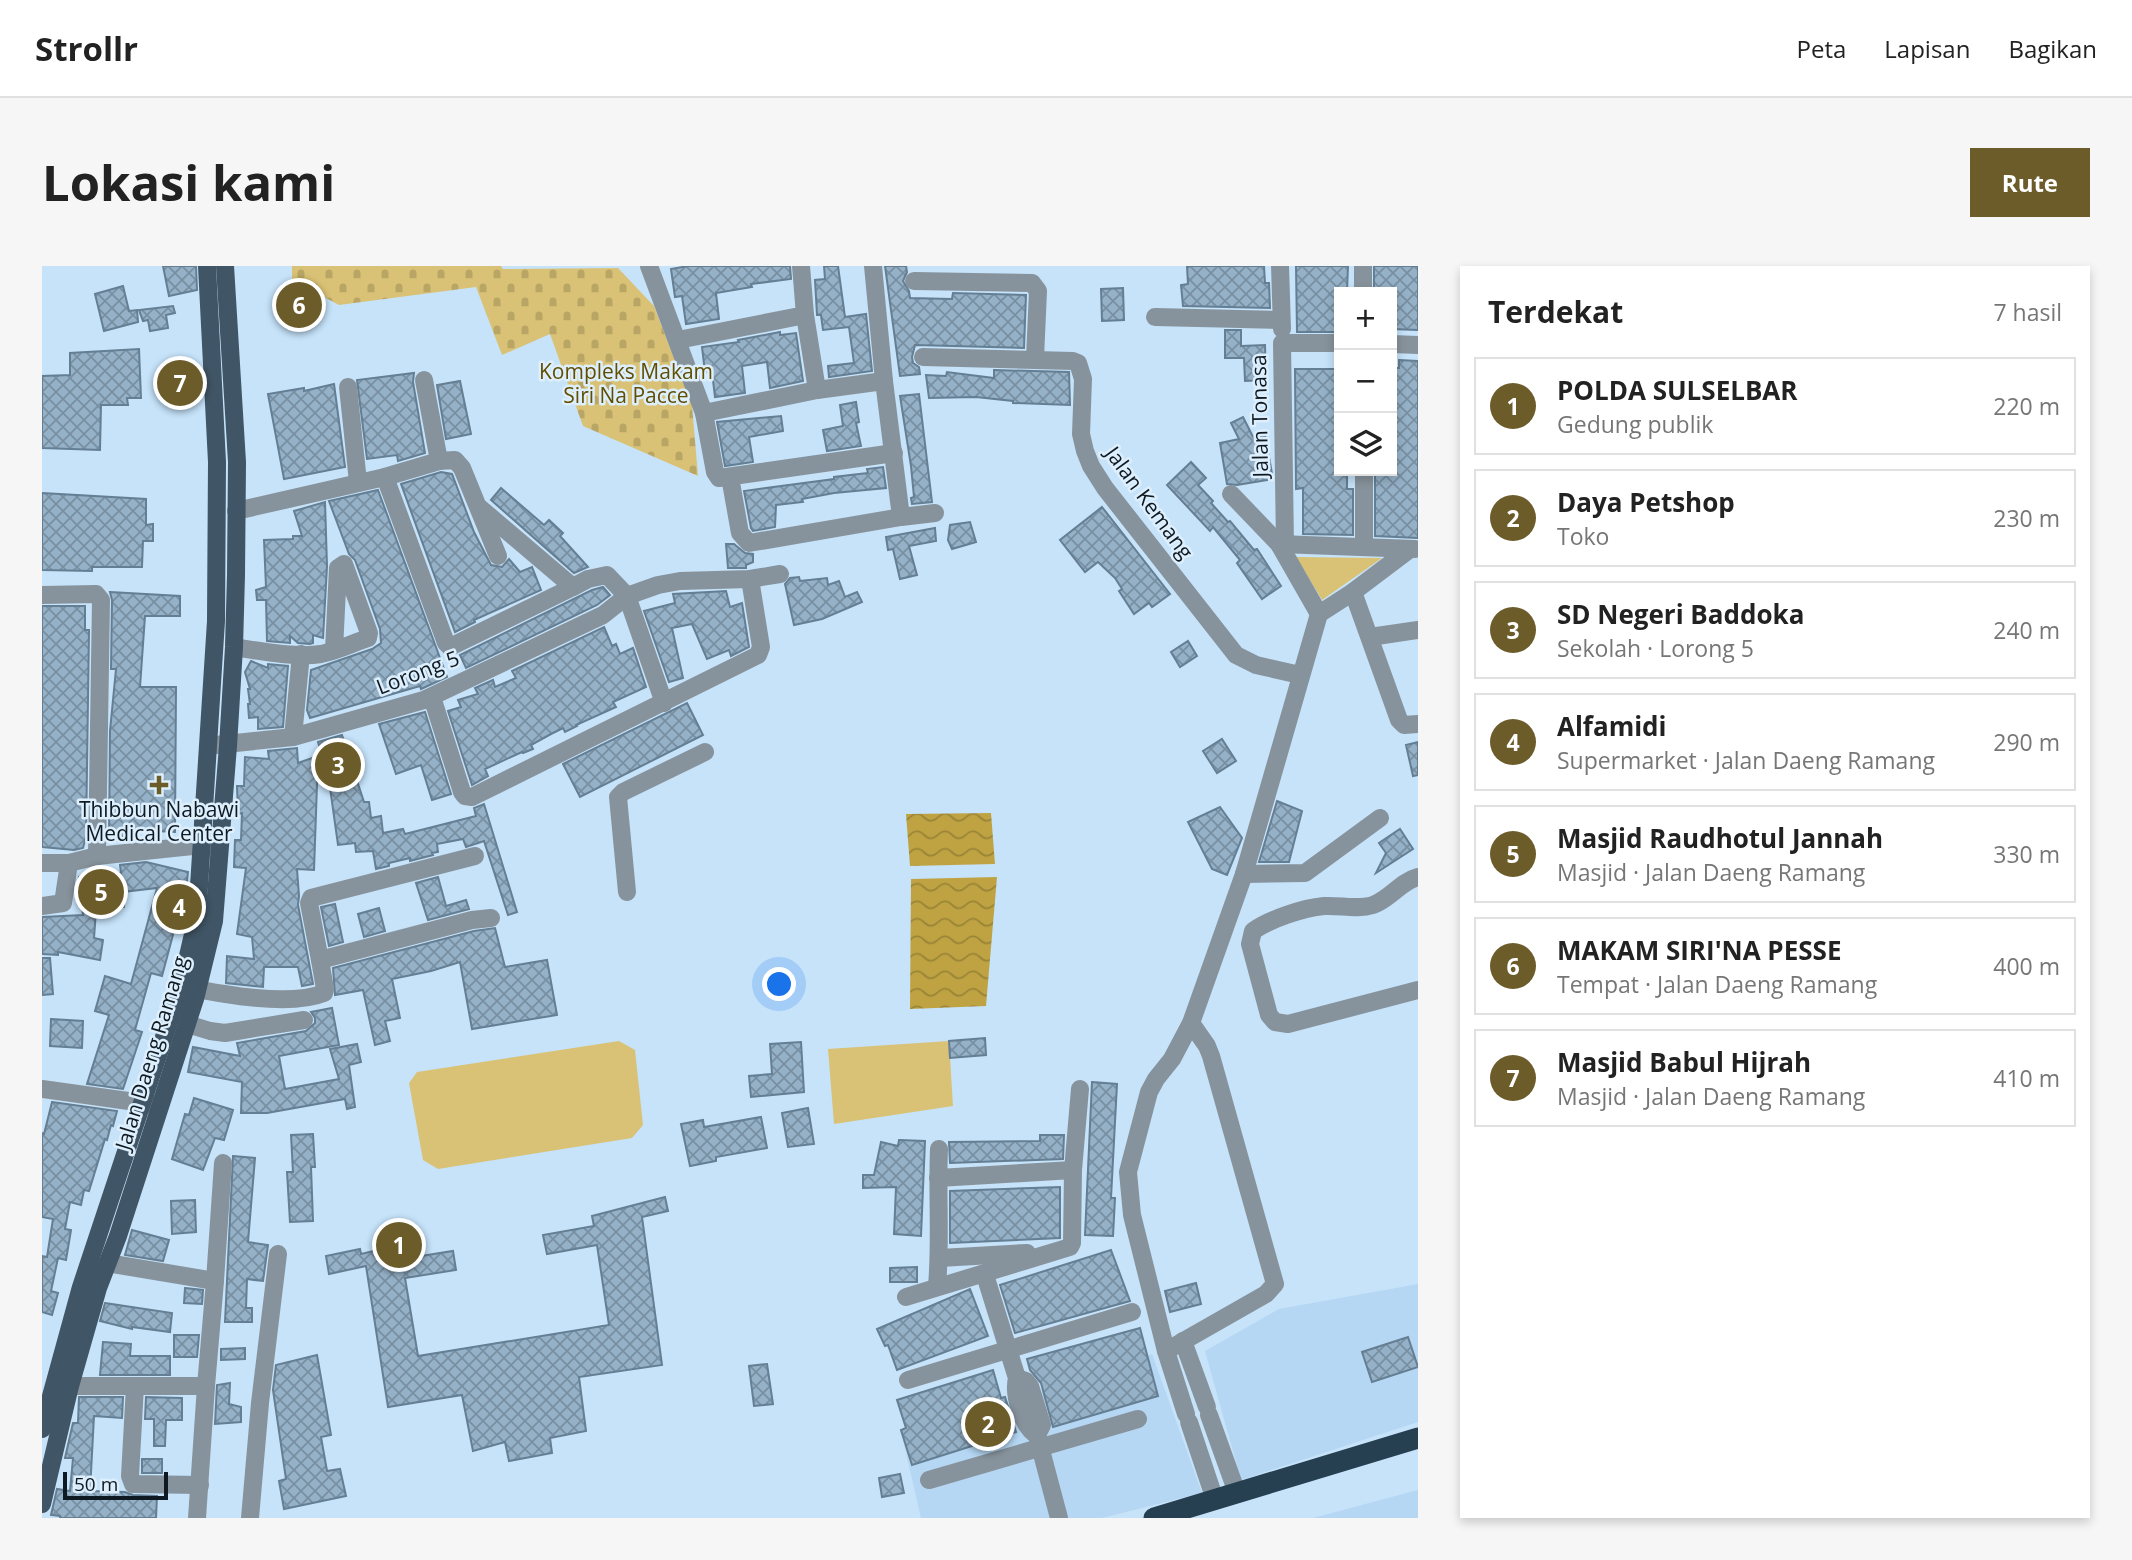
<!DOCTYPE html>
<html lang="id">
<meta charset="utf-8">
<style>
:root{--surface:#fff;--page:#f6f6f6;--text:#222;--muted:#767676;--line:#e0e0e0;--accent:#6c5c2a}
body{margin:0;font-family:"Open Sans",sans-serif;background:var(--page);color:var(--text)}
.controls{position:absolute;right:21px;top:21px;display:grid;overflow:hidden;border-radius:0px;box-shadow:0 4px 10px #0003}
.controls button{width:63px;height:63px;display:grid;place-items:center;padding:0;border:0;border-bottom:2px solid var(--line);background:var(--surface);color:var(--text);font:35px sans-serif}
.scale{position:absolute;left:21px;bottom:18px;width:105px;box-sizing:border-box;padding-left:7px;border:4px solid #0f1921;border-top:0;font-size:19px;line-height:24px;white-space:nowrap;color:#0f1921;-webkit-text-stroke:5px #ddeffd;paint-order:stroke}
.you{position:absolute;left:738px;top:719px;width:24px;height:24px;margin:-18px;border:5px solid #fff;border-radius:50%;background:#1a73e8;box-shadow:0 0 0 10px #1a73e833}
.badge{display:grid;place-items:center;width:46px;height:46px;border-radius:50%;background:var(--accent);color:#fff;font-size:23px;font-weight:700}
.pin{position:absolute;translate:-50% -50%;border:4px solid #fff;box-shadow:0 2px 7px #0006}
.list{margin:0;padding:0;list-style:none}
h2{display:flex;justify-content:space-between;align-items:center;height:91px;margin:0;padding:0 28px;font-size:30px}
h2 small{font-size:23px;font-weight:400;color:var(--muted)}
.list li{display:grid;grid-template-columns:46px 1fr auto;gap:21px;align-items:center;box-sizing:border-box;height:98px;margin:0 14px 14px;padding:0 14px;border:2px solid var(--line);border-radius:0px}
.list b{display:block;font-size:26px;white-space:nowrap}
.list p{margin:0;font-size:23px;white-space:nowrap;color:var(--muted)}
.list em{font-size:23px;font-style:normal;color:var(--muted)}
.icon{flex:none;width:38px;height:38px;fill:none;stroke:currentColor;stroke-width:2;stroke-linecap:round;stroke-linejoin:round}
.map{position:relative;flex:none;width:1376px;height:1252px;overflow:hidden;border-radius:0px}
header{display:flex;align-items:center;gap:42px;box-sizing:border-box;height:98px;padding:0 35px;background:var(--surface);border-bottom:2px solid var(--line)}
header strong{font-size:33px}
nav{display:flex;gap:38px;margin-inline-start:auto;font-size:24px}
.intro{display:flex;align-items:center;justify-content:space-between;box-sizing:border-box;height:168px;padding:0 42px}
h1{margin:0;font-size:49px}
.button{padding:18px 32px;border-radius:0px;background:var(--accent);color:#fff;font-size:24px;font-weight:700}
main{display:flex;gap:42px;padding:0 42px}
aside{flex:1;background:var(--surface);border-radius:0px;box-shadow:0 4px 10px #0003}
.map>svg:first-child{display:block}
.built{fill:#b5d7f3}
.green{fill:#d9c275}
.cemetery{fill:url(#cemetery-stones)}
.water{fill:url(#water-waves)}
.building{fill:url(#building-cross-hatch);stroke:#647e93;stroke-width:2}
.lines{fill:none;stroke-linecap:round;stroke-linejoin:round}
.minor{stroke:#87939c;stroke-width:18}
.major{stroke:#405565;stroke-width:18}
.highway{stroke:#263f51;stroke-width:21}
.poi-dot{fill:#6c5c2a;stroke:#ddeffd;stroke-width:2.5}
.labels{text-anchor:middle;stroke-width:5;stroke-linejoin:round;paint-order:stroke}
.park-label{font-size:21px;fill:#624e00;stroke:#ddeffd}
.street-label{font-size:21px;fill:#0f1921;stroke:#ddeffd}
.poi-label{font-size:21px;fill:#0f1921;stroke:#ddeffd}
</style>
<header>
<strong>Strollr</strong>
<nav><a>Peta</a><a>Lapisan</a><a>Bagikan</a></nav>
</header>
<div class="intro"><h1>Lokasi kami</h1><a class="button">Rute</a></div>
<main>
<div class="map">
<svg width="1376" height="1252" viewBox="0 0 1376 1252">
<defs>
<pattern id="cemetery-stones" width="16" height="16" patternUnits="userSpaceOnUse" patternTransform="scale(1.75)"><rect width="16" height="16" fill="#d9c275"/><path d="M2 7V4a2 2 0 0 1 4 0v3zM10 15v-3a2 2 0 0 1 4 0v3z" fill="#b9a665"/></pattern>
<pattern id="water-waves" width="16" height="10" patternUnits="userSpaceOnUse" patternTransform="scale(1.75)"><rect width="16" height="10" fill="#bfa342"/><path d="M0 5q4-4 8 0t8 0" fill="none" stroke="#9a8437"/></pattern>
<pattern id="building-cross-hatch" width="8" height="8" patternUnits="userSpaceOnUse" patternTransform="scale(1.75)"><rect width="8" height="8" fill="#95b1c7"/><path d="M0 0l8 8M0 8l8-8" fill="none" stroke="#788fa1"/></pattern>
</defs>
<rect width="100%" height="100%" fill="#c6e3fa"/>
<g class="built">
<path d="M1376 1018V1156L1199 1214 1163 1085 1237 1043Z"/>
<path d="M1110 1088 1160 1227 1060 1252H879L861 1174Z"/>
<path d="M1376 1224V1252H1271Z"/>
</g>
<g class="green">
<path d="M1254 291 1340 292 1280 334Z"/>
<path d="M577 775 593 784 601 859 590 872 396 903 381 894 367 817 375 806Z"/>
<path d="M907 775 911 840 792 858 786 783Z"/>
</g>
<path class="cemetery" d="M250 0H459L461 3 576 2 612 40 650 139 656 210 541 160 508 68 460 89 434 21 297 39 250 14Z"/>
<g class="water">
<path d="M949 547 953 598 868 600 864 548Z"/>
<path d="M955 611 944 740 868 743 869 613Z"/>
</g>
<g class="building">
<path d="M121 0H154L155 24 127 30Z"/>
<path d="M646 0H748L749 13 709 18 710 21 674 27 677 53 644 58 640 30 633 31 629 3Z"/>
<path d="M782 0H796L803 51 824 48 830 105 787 111 786 100 812 97 807 61 781 64 779 49H775L773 14 783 13Z"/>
<path d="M843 0H864L865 6 861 15 867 25 868 32 910 33 911 27 984 29 982 82 873 79 870 91 871 97 877 101 878 108 858 110Z"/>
<path d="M1145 0H1222L1223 17H1227L1228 42 1141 40 1139 19 1146 18Z"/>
<path d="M1254 0H1306L1305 26H1297V66H1255Z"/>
<path d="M1332 0H1376V64L1350 63V26H1332Z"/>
<path d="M81 20 87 45 95 44 96 56 62 65 53 28Z"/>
<path d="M1081 22 1082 54 1060 55 1059 23Z"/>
<path d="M264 28 266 47 249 50 247 30Z"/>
<path d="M131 40 133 47 124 49 126 62 108 65 106 54 101 55 97 44Z"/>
<path d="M1183 64H1199V80L1223 79 1224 114 1203 115 1202 92H1183Z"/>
<path d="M738 66V69L754 67 761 115 728 122 725 96 700 100 703 127 673 131 670 106H663L660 81 697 76 696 74Z"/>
<path d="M97 83 99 132H85L86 139H59L58 184 0 182V110L28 109V87Z"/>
<path d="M1357 94 1376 95V272L1333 270V205H1350V102H1357Z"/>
<path d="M142 95 156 130 134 139 120 103Z"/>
<path d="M1253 103H1297V205H1305V223H1311V269L1261 268V222L1254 223Z"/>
<path d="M952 104 1027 106 1028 139 971 137V135L934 131 887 132 884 109 904 110 905 106 952 112Z"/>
<path d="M372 107 371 116 383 187 356 195 355 189 325 193 315 114Z"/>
<path d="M418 115 429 168 404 173 395 119Z"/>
<path d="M292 118 303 201 242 213 226 128 262 122V125Z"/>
<path d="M877 128 890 236 870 238 869 232 872 231 869 200 858 130Z"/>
<path d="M814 136 817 156 814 157 819 180 785 185 781 164 801 160 798 139Z"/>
<path d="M739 150 741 165 707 171 711 196 683 200 675 156Z"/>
<path d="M1201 151 1211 171 1223 169 1231 213 1195 219 1185 218 1178 177 1197 173 1189 157Z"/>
<path d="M1149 196 1164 212 1156 219 1171 235 1169 237 1186 256 1188 255 1212 284 1215 283 1239 320 1220 333 1195 297 1198 294 1171 261 1168 265 1125 219Z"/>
<path d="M841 201 844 222 792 227 760 233 761 236 734 239 733 261 711 265 709 262 702 225 792 213V211L826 207 825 203Z"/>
<path d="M399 206 410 208 432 266 449 299 460 301 467 293 478 306 490 301 499 324 432 354 433 356 413 366 359 218Z"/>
<path d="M459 222 502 259 507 254 521 267 518 270 546 301 532 307 449 234Z"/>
<path d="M336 224 405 411 379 423 378 420 268 452 265 444 269 404 330 383 339 377 338 363 313 294 307 288 287 235Z"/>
<path d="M0 227 104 233V259L111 258V275H101L100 301H50V305L0 304Z"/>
<path d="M283 236 285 300 281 372 271 369V377L268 378 256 377 248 370V377L225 375 224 334H215L214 324 224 321 222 274 251 273V270H260L252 245Z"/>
<path d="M1060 241 1128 328 1110 341 1107 337 1092 348 1077 325 1080 323 1073 312 1056 296 1043 306 1018 274Z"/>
<path d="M928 256 934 276 910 283 906 274 908 259Z"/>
<path d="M893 262 894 275 867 280 875 309 858 313 851 283 846 284 844 271Z"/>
<path d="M684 278H692L703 287 711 288V296L704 299V302H686Z"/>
<path d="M757 311 758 315 785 312 786 319 797 315 803 331 815 326 820 336 780 353 752 359 743 318 748 312Z"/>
<path d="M561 321 568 329 555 339 424 402 418 389 550 324Z"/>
<path d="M684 325 688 341 700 337 707 381 689 390 687 384 665 393 650 358 630 362 641 412 627 416 602 345 633 337 631 328Z"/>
<path d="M68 326 138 330V350H103L98 421H134L133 566 93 564 92 574 67 572 68 465 74 403H69L70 334Z"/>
<path d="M0 340H43V364H47L44 570 41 582 32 584 0 581Z"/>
<path d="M562 361 570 380 574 378 578 388 591 382 604 421 571 436 574 441 534 459 535 460 523 466 521 462 509 468 489 479 491 483 481 487 480 486 443 503 446 510 430 519 406 445 419 441 416 434 436 428 433 422 451 414 453 421 474 412 470 405Z"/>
<path d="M1146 375 1155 390 1138 401 1129 386Z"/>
<path d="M209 395 226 402V398L246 400 241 461 216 463V451L207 452 206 438H208L206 423H208L203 406Z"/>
<path d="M645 437 661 469 538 531 521 498Z"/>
<path d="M383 446 409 528 390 534 379 499 354 508 337 458Z"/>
<path d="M300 469 322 536H327L329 552 339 550 341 567 361 563 363 568 434 550 432 542 442 538 475 646 466 649 442 575 424 581 421 573 395 578 396 586 390 587 391 589 368 595V592L347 597V600L334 603 331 585 314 586 313 577 296 579 284 493H281L276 476Z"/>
<path d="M1180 473 1194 495 1175 507 1161 485Z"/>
<path d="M1376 476V509L1371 510 1364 479Z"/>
<path d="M255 482 256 497 276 490 272 604 255 603 257 630 256 639 271 718 260 720 256 701H222L221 721 184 717 185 690 212 693 210 671 195 668 204 602 192 601 193 574H199L200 547 196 548 195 520H202L203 491 227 493 226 485Z"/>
<path d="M1235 535 1260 545 1247 596H1217Z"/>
<path d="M1178 541 1200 572 1185 609 1170 603 1146 556Z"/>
<path d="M1358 563 1371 583 1334 607 1344 587 1337 577Z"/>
<path d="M104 596 146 606 141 651 136 650 120 710 109 707 93 764 100 766 81 823 45 818 67 749 53 745 63 710 89 718 115 622 81 626 82 641 54 645 52 672 61 674 58 694 16 686V689L0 688V651L41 649 37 611 79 607 78 599Z"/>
<path d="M396 611 404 640 424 634 427 643 386 654 374 617Z"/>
<path d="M293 638 301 676 287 680 279 641Z"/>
<path d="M337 642 343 665 322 671 316 648Z"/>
<path d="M453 662 463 701 505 694 515 749 430 763 418 696 389 705 350 713 358 752 343 755 348 775 333 779 321 724 293 729 291 702 432 665Z"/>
<path d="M0 692H8L11 728 0 729Z"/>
<path d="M290 742 297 779 237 790 243 823 297 813 288 783 315 778 319 796 307 799 313 841 305 843 303 833 225 847H199L200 816 146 806 151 781 198 790 195 777 264 765 273 757V752L269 746Z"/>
<path d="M9 753 41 755 40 782 8 780Z"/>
<path d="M943 772 944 789 908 792 907 775Z"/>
<path d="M759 776 762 826 709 831 707 810 730 808 728 778Z"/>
<path d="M1050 816 1075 818 1069 932H1073L1071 970 1043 969Z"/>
<path d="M152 832 191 844 182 874 173 872 161 904 130 893 143 848 147 849Z"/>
<path d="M10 836 75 845 71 860 69 859 65 874 63 873 47 925 42 924 39 939 28 936 23 963 29 964 24 994 16 992 9 1025 16 1027 10 1049 0 1046V990L5 991 11 953 0 951V867L2 868Z"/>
<path d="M766 842 772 878 746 881 740 847Z"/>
<path d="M719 851 725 882 674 891V895L648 900 639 858 661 854 662 861Z"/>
<path d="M271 868 273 901H269L271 955 248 956 245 906H251L249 869Z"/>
<path d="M998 869H1022L1021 893 908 897 907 876 998 875Z"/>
<path d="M857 874 883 875 879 970 852 968 854 921 821 922V909H832L839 876 856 880Z"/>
<path d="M191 890 213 892 206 976 226 979 221 1015 205 1013 204 1042H210V1056H183Z"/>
<path d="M1018 921V972L908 977V925Z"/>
<path d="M623 931 626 945 600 951 620 1099 537 1111 544 1165 508 1172 510 1187 467 1195 463 1176 431 1185 420 1129 346 1141 324 1000 287 1008 284 990 318 983 319 988 357 979 360 993 411 985 414 1004 363 1012 376 1090 567 1059 555 979 505 988 501 969 552 960 550 950Z"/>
<path d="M153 934 154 966 130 968 129 935Z"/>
<path d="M90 964 127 974 121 995 83 989Z"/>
<path d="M1069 984 1088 1035 973 1067 958 1019Z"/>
<path d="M875 1001V1016H848V1002Z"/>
<path d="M1154 1017 1159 1038 1128 1046 1123 1025Z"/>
<path d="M143 1022 161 1024 160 1038 142 1037Z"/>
<path d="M928 1023 946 1070 855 1104 846 1079 843 1080 835 1063Z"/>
<path d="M63 1037 130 1047 128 1066 90 1061V1063L58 1055Z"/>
<path d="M1098 1062 1116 1130 1011 1161 999 1117 988 1104 985 1093Z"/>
<path d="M132 1069H157L155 1091H132Z"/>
<path d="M1366 1071 1376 1101 1330 1116 1320 1086Z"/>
<path d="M61 1076 89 1078 88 1090H128V1109H58Z"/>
<path d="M203 1082V1093L179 1094V1083Z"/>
<path d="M275 1089 289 1169 279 1171 285 1205 298 1203 304 1230 242 1243 237 1215 244 1213 231 1124 234 1099Z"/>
<path d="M725 1098 731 1138 712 1140 707 1100Z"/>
<path d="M951 1104 959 1132 963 1131 974 1166 870 1199 859 1164 864 1162 855 1134Z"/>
<path d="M188 1117 187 1138 199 1141V1156L173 1158 175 1119Z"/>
<path d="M37 1131H81L80 1152 52 1150 48 1225 83 1226 91 1229 115 1230 114 1252H18V1250L9 1249 15 1223 28 1225 31 1192H23L31 1157H36Z"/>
<path d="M104 1131 140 1132V1154H124L123 1180H112V1153H103Z"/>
<rect x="100" y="1193" width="20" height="14"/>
<path d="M858 1208 862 1227 840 1231 837 1212Z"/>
</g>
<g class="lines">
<g class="minor">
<path d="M607 0 662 147 775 124 842 115 831 0"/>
<path d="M1238 0 1240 63"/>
<path d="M872 15 990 17 996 25 993 92"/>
<path d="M1321 26V0"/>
<path d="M763 49 775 124"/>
<path d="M1113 51 1239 54"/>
<path d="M636 74 763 49 759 0"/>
<path d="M1350 78 1376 79"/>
<path d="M881 91 1031 95 1036 97 1041 113 1039 168 1043 185 1049 200 1063 222 1194 389 1214 399 1258 409"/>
<path d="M382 114 397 195"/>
<path d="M842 115 859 251 893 247"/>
<path d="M306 121 316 216"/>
<path d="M662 147 673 206 677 212 852 187"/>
<path d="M1322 205V280"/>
<path d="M343 211 404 377 408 381 531 321 438 242"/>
<path d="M688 211 698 267 707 277 859 251"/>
<path d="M1189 228 1237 278 1277 348"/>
<path d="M194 245 343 211 397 195 413 194 420 202 456 290"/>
<path d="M1237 278 1373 283"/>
<path d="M1243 279 1240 77H1297"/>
<path d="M531 321 546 313 565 309 585 330 622 437"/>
<path d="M1311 326 1357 454 1362 459 1376 458"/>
<path d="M0 329 54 328 59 334 55 590"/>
<path d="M1328 371 1376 364"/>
<path d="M192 381C217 385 254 392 279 388 295 385 311 377 326 372L327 367 302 298 296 302 292 384"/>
<path d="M390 431 420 526 423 530 430 531 716 389 719 381 708 313"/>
<path d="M251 471 259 388"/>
<path d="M174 479 251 471 382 434 561 349 585 330 616 319 638 315 708 313 738 308"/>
<path d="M0 597H27L55 590 160 579 175 580"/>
<path d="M1202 608 1263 607 1338 552"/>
<path d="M1376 611C1358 616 1348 633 1331 639 1315 644 1298 639 1282 640 1261 642 1228 653 1211 665L1208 678 1227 749 1233 756 1246 758 1376 724"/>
<path d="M585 626 576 531 581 526 663 486"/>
<path d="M0 640 21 637 27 597"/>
<path d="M278 694 267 637 269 632 433 590"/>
<path d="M143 721C179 728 248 741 282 727L283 723 278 694 430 654 449 652"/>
<path d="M145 758 168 765 183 767 262 754"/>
<path d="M0 823 115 839"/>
<path d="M896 912 1031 904"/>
<path d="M898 992 985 987"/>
<path d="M65 997 173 1015 164 1120H93"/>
<path d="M943 1009 975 1112C971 1128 980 1161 995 1169L1017 1252"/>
<path d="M173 1015 181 897"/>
<path d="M895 1020C899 975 895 929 897 883"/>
<path d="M864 1031 1028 981 1030 977 1031 904 1038 823"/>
<path d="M1141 1075 1165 1141"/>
<path d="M1124 1085 1224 1028 1233 1018 1169 790 1165 780 1149 757"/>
<path d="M975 1112 984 1115 988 1120 1000 1159 995 1169"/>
<path d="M866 1114 1090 1046"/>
<path d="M28 1120H93L88 1210 91 1218 158 1219"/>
<path d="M1144 1148 1124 1085 1090 949 1086 906 1107 826 1114 813 1130 793 1149 757 1202 608 1277 348 1311 326 1368 283"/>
<path d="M1167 1149 1195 1227"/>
<path d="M1147 1156 1173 1234"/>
<path d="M887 1214 1096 1153"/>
<path d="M155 1252 164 1120"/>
<path d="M208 1252 218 1137 236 988"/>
</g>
<g class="major">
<path d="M0 1163 39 1021 139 720 155 651 174 355 175 196 165 0"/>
<path d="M0 1238 28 1120 56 1022 76 970 153 733 172 655 186 480 192 381 194 309 195 196 183 0"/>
</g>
<path class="highway" d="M1112 1252 1376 1172"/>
</g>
<path class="poi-dot" d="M113.5 508.5h7v7h7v7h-7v7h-7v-7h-7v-7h7z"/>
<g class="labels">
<g class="park-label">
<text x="584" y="113">Kompleks Makam<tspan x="584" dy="24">Siri Na Pacce</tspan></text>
</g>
<g class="street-label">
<text transform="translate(1218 150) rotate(-91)" y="7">Jalan Tonasa</text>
<text transform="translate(1107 237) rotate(54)" y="7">Jalan Kemang</text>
<text transform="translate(376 407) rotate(-21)" y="7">Lorong 5</text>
<text transform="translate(110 787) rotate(-73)" y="7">Jalan Daeng Ramang</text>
</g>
<g class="poi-label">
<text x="117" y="551">Thibbun Nabawi<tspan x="117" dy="24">Medical Center</tspan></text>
</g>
</g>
</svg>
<div class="controls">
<button>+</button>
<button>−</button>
<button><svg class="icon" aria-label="layers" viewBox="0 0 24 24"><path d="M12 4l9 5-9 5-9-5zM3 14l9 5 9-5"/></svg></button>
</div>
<div class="scale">50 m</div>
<div class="you"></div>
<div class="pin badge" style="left:357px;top:979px">1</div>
<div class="pin badge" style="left:946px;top:1158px">2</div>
<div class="pin badge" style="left:296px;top:499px">3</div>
<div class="pin badge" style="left:137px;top:641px">4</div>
<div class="pin badge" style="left:59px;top:626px">5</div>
<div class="pin badge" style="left:257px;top:39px">6</div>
<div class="pin badge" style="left:138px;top:117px">7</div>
</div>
<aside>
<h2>Terdekat<small>7 hasil</small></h2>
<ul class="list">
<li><span class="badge">1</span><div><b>POLDA SULSELBAR</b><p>Gedung publik</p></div><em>220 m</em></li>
<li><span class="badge">2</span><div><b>Daya Petshop</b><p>Toko</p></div><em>230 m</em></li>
<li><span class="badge">3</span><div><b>SD Negeri Baddoka</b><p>Sekolah · Lorong 5</p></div><em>240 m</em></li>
<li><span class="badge">4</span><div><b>Alfamidi</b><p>Supermarket · Jalan Daeng Ramang</p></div><em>290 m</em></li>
<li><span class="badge">5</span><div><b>Masjid Raudhotul Jannah</b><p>Masjid · Jalan Daeng Ramang</p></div><em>330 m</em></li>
<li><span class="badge">6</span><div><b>MAKAM SIRI'NA PESSE</b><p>Tempat · Jalan Daeng Ramang</p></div><em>400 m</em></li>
<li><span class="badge">7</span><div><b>Masjid Babul Hijrah</b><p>Masjid · Jalan Daeng Ramang</p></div><em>410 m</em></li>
</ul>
</aside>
</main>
